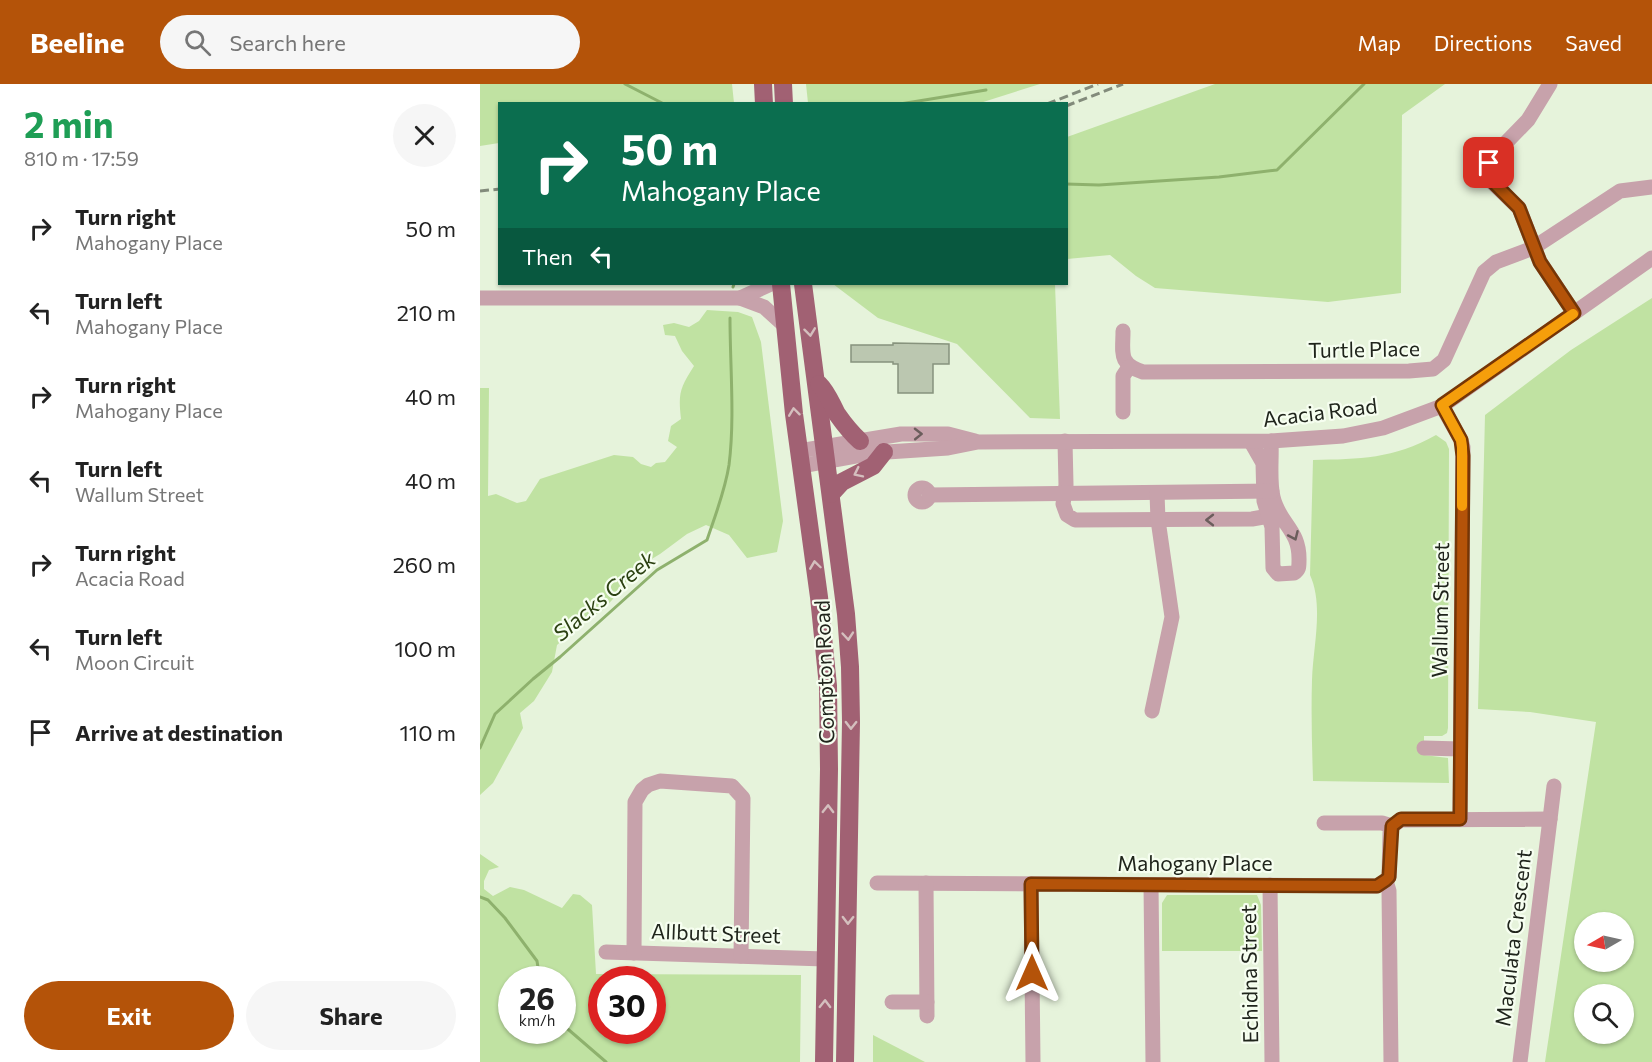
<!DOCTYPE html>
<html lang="en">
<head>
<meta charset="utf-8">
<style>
  :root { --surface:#fff; --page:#f6f6f6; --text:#222; --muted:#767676; --accent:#b45309 }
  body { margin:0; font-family:Commissioner,sans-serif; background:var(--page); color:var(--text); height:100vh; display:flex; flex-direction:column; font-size:22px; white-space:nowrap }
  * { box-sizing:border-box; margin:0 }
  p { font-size:20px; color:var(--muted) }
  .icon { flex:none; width:33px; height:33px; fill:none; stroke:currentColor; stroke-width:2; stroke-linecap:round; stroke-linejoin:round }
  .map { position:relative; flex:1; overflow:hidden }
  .panel { display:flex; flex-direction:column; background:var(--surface); width:480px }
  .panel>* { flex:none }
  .hud { position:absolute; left:18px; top:18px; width:570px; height:183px; border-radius:0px; box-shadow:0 2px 4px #0004; background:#0b6e4f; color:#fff; overflow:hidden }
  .needle { width:39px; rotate:261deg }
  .controls { position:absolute; left:1094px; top:828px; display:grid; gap:12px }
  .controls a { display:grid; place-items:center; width:60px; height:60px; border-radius:50%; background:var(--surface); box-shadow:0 2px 4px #0004; font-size:30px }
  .speed { position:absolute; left:18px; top:882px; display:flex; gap:12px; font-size:30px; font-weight:700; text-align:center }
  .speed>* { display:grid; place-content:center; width:78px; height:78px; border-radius:50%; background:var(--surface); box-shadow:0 2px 4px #0004; line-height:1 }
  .speed small { font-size:15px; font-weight:400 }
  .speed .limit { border:9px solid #d22; background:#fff; color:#111 }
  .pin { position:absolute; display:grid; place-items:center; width:51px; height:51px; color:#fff; margin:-26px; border-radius:12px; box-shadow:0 3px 9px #0006 }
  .me { position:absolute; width:66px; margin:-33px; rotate:0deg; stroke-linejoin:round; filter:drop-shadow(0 0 4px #0008) }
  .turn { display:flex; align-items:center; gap:21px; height:126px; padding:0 24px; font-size:27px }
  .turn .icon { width:78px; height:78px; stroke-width:2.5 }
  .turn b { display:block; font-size:42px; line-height:51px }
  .then { display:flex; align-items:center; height:57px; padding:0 24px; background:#0003; gap:12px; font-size:22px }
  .round { display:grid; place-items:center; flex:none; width:63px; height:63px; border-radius:32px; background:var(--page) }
  .summary { display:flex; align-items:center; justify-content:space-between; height:102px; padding:0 24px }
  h1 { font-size:36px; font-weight:700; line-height:45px; color:#1e9e55 }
  .primary-button { display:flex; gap:12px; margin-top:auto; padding:12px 24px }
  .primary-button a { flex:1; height:69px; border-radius:36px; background:var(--accent); color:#fff; font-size:24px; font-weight:700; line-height:69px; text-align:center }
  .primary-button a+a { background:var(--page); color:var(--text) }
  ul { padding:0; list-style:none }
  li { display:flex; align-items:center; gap:18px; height:84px; padding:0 24px }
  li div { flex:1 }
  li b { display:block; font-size:22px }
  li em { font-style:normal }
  header { display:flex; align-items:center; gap:36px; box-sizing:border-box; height:84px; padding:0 30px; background:var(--accent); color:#fff }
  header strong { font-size:28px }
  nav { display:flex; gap:33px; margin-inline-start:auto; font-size:21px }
  .search { width:420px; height:54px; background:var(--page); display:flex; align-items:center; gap:15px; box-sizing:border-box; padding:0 21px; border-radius:33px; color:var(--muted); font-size:22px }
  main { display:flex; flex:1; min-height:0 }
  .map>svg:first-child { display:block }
</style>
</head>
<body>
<header>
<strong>Beeline</strong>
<div class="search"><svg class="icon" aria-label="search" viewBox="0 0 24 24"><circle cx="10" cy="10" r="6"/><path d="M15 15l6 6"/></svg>Search here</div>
<nav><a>Map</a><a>Directions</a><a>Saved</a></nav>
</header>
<main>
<section class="panel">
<div class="summary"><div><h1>2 min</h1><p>810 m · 17:59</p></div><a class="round"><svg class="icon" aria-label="close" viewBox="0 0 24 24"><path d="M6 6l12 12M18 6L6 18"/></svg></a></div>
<ul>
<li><svg class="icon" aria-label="right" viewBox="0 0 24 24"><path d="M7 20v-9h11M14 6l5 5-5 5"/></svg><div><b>Turn right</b><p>Mahogany Place</p></div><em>50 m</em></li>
<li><svg class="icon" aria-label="left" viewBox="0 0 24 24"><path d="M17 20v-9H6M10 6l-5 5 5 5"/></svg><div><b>Turn left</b><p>Mahogany Place</p></div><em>210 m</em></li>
<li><svg class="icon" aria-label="right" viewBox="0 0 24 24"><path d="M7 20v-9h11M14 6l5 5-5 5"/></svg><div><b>Turn right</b><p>Mahogany Place</p></div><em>40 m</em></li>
<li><svg class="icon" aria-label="left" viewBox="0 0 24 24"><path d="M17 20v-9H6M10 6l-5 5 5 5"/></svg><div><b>Turn left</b><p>Wallum Street</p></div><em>40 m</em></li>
<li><svg class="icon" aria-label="right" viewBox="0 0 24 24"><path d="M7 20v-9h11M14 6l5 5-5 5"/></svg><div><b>Turn right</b><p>Acacia Road</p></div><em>260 m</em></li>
<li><svg class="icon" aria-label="left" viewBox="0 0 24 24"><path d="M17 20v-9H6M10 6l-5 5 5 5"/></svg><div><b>Turn left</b><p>Moon Circuit</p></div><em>100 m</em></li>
<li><svg class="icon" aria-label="arrive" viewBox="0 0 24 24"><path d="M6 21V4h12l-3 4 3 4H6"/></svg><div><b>Arrive at destination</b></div><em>110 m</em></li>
</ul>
<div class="primary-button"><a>Exit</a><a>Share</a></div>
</section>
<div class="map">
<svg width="1172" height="978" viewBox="0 0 1172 978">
  <rect width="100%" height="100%" fill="#e6f3db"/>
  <g fill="#c0e2a2" fill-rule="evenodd">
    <polygon points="0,0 252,0 254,19 20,20 19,59 0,62"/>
    <polygon points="326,0 560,0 500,19 328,19"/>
    <polygon points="735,0 965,0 922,31 921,209 848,218 675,204 656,192 630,171 587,175 587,53"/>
    <polygon points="353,200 575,200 580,335 550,334 477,260 398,234"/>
    <path d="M1172 214V978H1065L1116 638 1050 628 998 625 1005 331 1091 266ZM1104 838H1143V878H1104ZM1104 910H1143V950H1104Z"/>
    <path d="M227 226 258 228 272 233 281 258 303 437 297 468 267 474 249 451 226 441 207 450 180 470 155 485 141 506 123 526 103 538 77 561 72 588 54 617 40 629 43 644 13 699 0 711V304H9L8 412 16 410 37 419 46 417 60 395 134 371 153 373 161 380 171 383 176 379 185 378 197 363 188 357 191 342 201 335C198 309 200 304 214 282L202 267 195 252 185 251 183 241 194 239 209 243 219 237Z"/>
    <path d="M956 351 966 358 969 365 968 644 967 649 962 652H944V671L968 674 969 699 833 697C832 663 831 629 832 596 833 562 844 522 830 491L833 376C880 375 913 375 956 351Z"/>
    <path d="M0 770 19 783 9 786 4 797V805L13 812 30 803 44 806 82 824 93 810 100 811 112 821 116 890 321 891 320 978H0ZM32 896H82V946H32ZM122 896H172V946H122Z"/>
    <polygon points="687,811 777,811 781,821 782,867 682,867 682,819"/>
    <polygon points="393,951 445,978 393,978"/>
  </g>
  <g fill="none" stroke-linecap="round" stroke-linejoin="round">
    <g stroke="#8eb16d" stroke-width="3">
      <polyline points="145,0 184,20"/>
      <polyline points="420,20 506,6"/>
      <polyline points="586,100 619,101 739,93 797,86 884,0"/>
      <polyline points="253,203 254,200"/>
      <path d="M0 664 15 630 53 595 80 573 177 486 227 456C235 432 245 407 249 381 255 333 250 283 250 234"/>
      <polyline points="0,813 8,816 25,834 57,877 60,896"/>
      <polyline points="82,940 126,978"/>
    </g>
  </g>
  <polygon fill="#bbc7b0" stroke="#87937d" stroke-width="1.5" points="413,259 469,260 469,280 453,280 453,309 418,309 418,280 413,280 413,278 371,278 371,261 413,261"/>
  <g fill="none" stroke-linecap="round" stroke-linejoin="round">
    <g stroke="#c7a2ab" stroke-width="15">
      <polyline points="1070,0 1048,36 1014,71 1009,79 1007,89 1013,99 1039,124 1060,178 1094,229"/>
      <polyline points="0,214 260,214 284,223 305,242"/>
      <polyline points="260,214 291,200"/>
      <path d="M643 247C643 269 638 280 663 288L929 287 953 285 964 276 1004 188 1016 178 1053 164 1140 107 1172 103"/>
      <polyline points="962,322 981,356 983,363 980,735"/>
      <polyline points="643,328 643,292 649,283"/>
      <polyline points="585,357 586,401 583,420 587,431 595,436 772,435 789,432"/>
      <path d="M771 358 783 379 784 417 792 443 793 484 798 490 814 489C819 486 819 483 819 477 820 445 799 440 793 413 789 396 792 375 791 357"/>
      <polyline points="319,367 421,350 468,350 495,357"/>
      <polyline points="321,382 392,369 468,364 498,358 791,357 863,352 903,344 962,322 1172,174"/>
      <circle cx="442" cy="411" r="7"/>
      <polyline points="449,411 792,407"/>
      <polyline points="672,627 692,533 678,436 677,409"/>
      <polyline points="944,664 980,665"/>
      <polyline points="1070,735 1074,702"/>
      <polyline points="844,739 902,739 912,742"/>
      <polyline points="906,797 909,807 911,978"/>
      <polyline points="397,799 897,802 906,797 909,793 910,749 912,742 921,736 1070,735 1040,978"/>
      <polyline points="446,799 447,932"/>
      <polyline points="551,800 553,978"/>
      <polyline points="671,801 673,978"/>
      <polyline points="790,801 792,978"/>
      <polyline points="126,868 345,875"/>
      <polyline points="154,869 155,718 162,706 168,701 180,697 252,702 263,714 261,872"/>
      <polyline points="412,918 447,918"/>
    </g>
    <g stroke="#a16173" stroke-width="18">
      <polyline points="283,0 284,20"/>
      <polyline points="303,0 304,20"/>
      <polyline points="301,200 314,330 339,513 348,602 349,685 344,978"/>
      <polyline points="323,200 366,530 370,583 371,638 365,978"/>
      <path d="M339 300C348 309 351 319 357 330 364 340 371 349 380 357"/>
      <polyline points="351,410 362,398 393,382 404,368"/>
    </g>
    <g stroke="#828b7b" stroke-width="3" stroke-dasharray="9 4.5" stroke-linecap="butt">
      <polyline points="567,20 618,0"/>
      <polyline points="586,22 643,0"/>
      <polyline points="0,107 20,105"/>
    </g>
  </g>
  <defs><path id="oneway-chevron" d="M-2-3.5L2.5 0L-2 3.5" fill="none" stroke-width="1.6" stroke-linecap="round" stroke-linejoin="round" transform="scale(1.5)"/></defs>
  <g stroke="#d4bfbe">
    <use href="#oneway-chevron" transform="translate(330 248) rotate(83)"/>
    <use href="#oneway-chevron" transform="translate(314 328) rotate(-97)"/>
    <use href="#oneway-chevron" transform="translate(378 389) rotate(154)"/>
    <use href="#oneway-chevron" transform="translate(335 481) rotate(-98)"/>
    <use href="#oneway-chevron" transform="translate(368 552) rotate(85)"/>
    <use href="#oneway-chevron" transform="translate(371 641) rotate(91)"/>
    <use href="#oneway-chevron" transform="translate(348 725) rotate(-89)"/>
    <use href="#oneway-chevron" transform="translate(368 836) rotate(91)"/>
    <use href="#oneway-chevron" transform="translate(345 920) rotate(-89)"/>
  </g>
  <g stroke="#6b5d5c">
    <use href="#oneway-chevron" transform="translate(438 350) rotate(-1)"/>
    <use href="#oneway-chevron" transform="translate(730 436) rotate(180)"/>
    <use href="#oneway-chevron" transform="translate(814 452) rotate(66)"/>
  </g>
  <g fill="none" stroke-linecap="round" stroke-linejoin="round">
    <g stroke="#753606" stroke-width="15">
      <polyline id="route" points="552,889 551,800 897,802 906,796 909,793 912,742 921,735 980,735 983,372 981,356 962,321 1094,229 1060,178 1039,124 1009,94 1007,89 1009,79"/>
    </g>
    <use href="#route" stroke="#b45309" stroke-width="10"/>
    <polyline stroke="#f59e0b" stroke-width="10" points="982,422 982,363 981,356 962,321 1093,230"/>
  </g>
  <g text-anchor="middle" stroke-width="4.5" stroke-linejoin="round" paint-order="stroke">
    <g font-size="21" fill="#20251c" stroke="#f6fef0">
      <text transform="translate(884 266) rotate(-1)" y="7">Turtle Place</text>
      <text transform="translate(840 329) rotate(-7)" y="7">Acacia Road</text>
      <text transform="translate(961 526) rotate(-89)" y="7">Wallum Street</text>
      <text transform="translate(345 588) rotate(-92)" y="7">Compton Road</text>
      <text x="715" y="787">Mahogany Place</text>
      <text transform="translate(236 850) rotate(2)" y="7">Allbutt Street</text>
      <text transform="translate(1034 854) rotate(-83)" y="7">Maculata Crescent</text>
      <text transform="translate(770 890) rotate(-91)" y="7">Echidna Street</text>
    </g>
    <g font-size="22" font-style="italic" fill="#2b4111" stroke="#f6fef0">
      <text transform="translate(124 512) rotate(-40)" y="8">Slacks Creek</text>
    </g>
  </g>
</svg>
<div class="controls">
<a><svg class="needle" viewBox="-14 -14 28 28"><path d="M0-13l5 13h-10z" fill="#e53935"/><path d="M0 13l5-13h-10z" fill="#767676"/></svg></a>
<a><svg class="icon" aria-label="search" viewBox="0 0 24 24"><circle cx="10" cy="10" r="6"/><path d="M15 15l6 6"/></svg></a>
</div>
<div class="speed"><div>26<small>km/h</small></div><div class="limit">30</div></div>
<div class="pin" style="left:1009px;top:79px;background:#d93025"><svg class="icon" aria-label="arrive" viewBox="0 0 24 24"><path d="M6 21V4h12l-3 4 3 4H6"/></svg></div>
<svg class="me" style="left:552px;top:889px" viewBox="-20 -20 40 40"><path d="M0-17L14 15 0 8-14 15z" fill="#b45309" stroke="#fff" stroke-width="4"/></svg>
<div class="hud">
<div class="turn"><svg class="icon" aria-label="right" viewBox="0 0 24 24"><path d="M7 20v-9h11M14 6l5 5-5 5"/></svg><div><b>50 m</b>Mahogany Place</div></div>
<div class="then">Then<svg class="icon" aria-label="left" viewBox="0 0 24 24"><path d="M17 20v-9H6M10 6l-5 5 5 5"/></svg></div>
</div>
</div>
</main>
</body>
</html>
